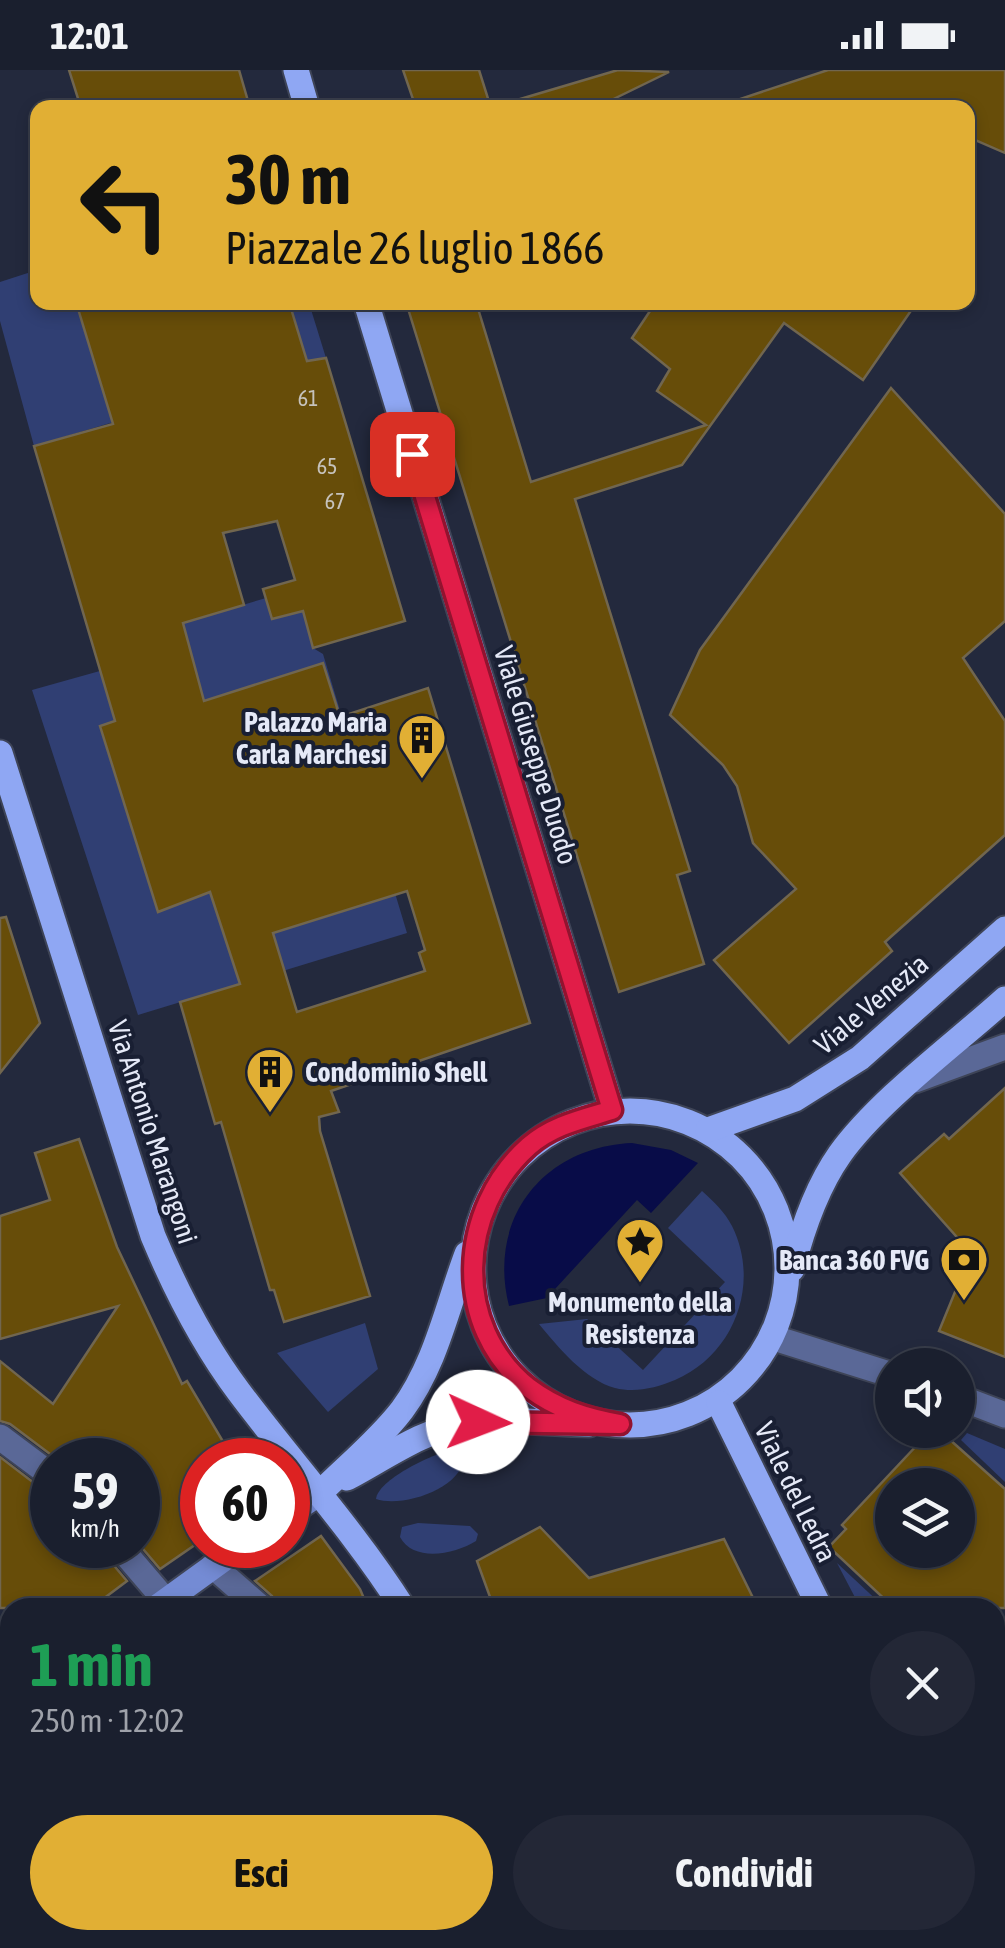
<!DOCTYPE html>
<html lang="it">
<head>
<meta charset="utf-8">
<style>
  :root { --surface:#1a1f2e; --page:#232736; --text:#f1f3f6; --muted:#9fa2aa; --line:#383d4a; --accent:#e1af34 }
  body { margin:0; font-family:"Asap Condensed",sans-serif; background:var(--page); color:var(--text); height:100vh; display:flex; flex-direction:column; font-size:38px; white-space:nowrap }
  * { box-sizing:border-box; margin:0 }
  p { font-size:32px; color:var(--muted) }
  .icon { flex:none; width:55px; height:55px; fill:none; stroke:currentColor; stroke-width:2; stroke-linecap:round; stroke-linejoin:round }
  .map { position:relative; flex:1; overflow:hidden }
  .sheet { position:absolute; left:0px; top:1528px; width:1005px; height:352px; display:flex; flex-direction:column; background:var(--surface); border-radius:30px 30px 0 0; box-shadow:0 5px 15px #0003,0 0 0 2px var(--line) }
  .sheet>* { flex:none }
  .banner { position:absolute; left:30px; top:30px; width:945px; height:210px; border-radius:20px; box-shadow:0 5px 15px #0003,0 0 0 2px var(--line); background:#e1af34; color:#111; overflow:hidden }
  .tools { position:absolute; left:875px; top:1278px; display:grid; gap:20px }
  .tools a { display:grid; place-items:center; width:100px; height:100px; border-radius:50%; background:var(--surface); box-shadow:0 5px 15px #0003,0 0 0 2px var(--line); font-size:50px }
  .speed { position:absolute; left:30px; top:1368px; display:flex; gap:20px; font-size:50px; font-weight:700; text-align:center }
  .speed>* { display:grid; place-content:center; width:130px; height:130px; border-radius:50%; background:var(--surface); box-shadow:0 5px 15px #0003,0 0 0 2px var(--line); line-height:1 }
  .speed small { font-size:25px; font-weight:400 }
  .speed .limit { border:15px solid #d22; background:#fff; color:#111 }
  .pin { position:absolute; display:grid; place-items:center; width:85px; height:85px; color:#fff; margin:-42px; border-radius:20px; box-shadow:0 5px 15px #0006 }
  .me { position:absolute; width:110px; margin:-55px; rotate:92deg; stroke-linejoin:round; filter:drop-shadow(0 0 8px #0008) }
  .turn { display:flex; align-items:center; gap:35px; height:210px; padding:0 30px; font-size:45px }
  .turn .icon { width:130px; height:130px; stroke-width:2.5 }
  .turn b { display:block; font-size:70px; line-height:85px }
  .round { display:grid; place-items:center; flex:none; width:105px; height:105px; border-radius:52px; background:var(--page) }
  .overview { display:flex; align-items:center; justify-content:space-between; height:170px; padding:0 30px }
  h1 { font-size:60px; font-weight:700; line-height:75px; color:#1e9e55 }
  .action { display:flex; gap:20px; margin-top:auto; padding:20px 30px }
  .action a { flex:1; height:115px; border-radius:60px; background:var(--accent); color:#111; font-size:40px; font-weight:700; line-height:115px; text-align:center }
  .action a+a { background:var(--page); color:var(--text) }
  .status { display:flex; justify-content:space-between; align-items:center; height:70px; padding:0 50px; background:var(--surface); direction:ltr }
  .status svg { height:28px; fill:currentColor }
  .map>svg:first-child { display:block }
</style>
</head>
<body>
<div class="status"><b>12:01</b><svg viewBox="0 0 49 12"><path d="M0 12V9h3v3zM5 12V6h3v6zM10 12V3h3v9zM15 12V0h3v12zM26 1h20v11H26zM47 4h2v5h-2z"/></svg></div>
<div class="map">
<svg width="1005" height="1878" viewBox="0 0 1005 1878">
  <rect width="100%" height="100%" fill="#23293d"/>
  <g fill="#303f73">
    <polygon points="37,200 38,232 309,233 326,288 34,376 0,251 0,212"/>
    <polygon points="266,528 272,549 303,541 313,578 323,584 407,863 138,945 32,620 189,576 183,553"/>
    <path d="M702 1121C713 1131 725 1142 732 1156 761 1214 734 1285 675 1310 656 1318 635 1323 615 1318 585 1310 558 1277 539 1254L587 1249 643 1300 725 1212 668 1158Z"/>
    <polygon points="365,1253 378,1299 328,1342 277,1283"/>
    <polygon points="967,1363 1005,1379 1005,1412 961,1370"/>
    <path d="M449 1381 460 1383 464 1388C461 1419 402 1438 376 1429 378 1410 430 1385 449 1381Z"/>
    <path d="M418 1453 470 1456 478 1464 476 1471C455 1484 414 1493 400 1467L402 1457Z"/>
    <polygon points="837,1493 884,1537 860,1537"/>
    <polygon points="1005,1728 1005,1819 995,1799 995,1729"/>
  </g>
  <path fill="#080c48" d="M632 1073 671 1080 698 1093 651 1143 637 1130 555 1219 561 1225 509 1236C487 1149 543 1077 632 1073Z"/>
  <g fill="#674d09" stroke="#71664f" stroke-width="2.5" fill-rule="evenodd">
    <polygon points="69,0 239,0 250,38 81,38"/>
    <polygon points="403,0 479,0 491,38 416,38"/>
    <polygon points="618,0 669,2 595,38 518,38 517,30"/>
    <polygon points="828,0 1005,0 1005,83 968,67 968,38 732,38 731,32"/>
    <path d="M76 232H289L307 291 326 288 405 551 313 578 303 541 272 549 263 519 295 510 277 451 223 463 244 535 183 553 204 631 323 593 340 647 428 618 530 953 331 1021 339 1042 319 1047 320 1061 370 1226 284 1252 274 1220H270L221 1052 215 1054 180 932 240 914 210 822 158 842 100 656 115 651 34 376 113 354ZM407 821 425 880 419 883 425 901 297 942 273 863Z"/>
    <polygon points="406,232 476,232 531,412 706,355 657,321 670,299 632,268 656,232 917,232 863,310 784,253 682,395 575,429 690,801 677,805 704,894 619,922"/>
    <polygon points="891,318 1005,444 1005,551 963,588 1005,651 1005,765 885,872 892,881 789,973 714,890 796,819 753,773 737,716 723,695 670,645 700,580"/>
    <polygon points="6,847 40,953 0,1003 0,848"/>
    <polygon points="1005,1018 1005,1287 939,1261 971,1183 900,1103 944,1064 949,1069"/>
    <polygon points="79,1069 117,1177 182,1314 187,1311 234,1390 202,1390 202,1470 160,1499 138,1473 138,1390 58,1390 10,1354 0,1351 0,1291 53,1334 118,1236 0,1269 0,1146 50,1130 35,1083"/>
    <path d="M939 1360 1005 1419V1538H894L829 1477 846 1459 842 1455 920 1372 924 1376ZM892 1415H958V1480H892Z"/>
    <polygon points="0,1387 42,1419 52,1422 52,1475 102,1475 106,1486 127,1511 91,1538 0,1538"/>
    <polygon points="540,1457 589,1508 724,1469 758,1538 494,1538 477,1491"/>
    <polygon points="321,1466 360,1519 368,1538 277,1538 272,1526 255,1511"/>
  </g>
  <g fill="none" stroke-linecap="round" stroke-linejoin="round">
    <g stroke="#3e4457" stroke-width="29">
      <g id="street">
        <polyline points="915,1010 1005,977"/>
        <polyline points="771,1267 892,1305"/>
        <polyline points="958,1327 1005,1345"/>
        <polyline points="0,1367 52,1406"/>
        <polyline points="118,1475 165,1530"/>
        <polyline points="213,1496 261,1538"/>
        <polyline points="321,1870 330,1878"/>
        <polyline points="412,1878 423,1870"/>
      </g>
    </g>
    <g stroke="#3e4457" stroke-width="29">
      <g id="secondary">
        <polyline points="288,1444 321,1422"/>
        <polyline points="156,1538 243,1475"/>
        <polyline points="0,1660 10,1652"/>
      </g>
    </g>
    <g stroke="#3e4457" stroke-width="29">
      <g id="primary">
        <polyline points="296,0 307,38"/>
        <polyline points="366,232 612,1040"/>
        <path d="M0 683 153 1166C176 1221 203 1274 239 1322 293 1394 354 1461 403 1538"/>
        <circle cx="630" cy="1198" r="157"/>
        <polyline points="708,1060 795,1029 860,988 1005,859"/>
        <path d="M792 1199C802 1160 816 1118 840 1084 879 1030 954 975 1005 929"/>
        <polyline points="719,1333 820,1538"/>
        <path d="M347 1408C385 1388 423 1360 466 1353 506 1346 549 1354 589 1354"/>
        <path d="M321 1422C347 1396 379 1370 402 1340 436 1294 447 1237 467 1184"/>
        <polyline points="476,1870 476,1878"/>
        <polyline points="985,1870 988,1878"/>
      </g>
    </g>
    <use href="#street" stroke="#5a6897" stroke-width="25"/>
    <use href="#secondary" stroke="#748bd4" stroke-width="25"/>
    <use href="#primary" stroke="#8fa7f3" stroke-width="25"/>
  </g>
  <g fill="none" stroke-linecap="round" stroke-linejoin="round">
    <g stroke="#92132f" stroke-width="25">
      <path id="route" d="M412 384 612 1040C583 1049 553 1055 529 1076 458 1139 451 1256 529 1318 557 1339 586 1348 620 1354L478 1352"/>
    </g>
    <use href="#route" stroke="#e11d48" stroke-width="18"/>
  </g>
  <defs>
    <g id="building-pin" transform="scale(2.5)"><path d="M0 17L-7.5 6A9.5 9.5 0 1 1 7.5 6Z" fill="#e1af34" stroke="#191f33"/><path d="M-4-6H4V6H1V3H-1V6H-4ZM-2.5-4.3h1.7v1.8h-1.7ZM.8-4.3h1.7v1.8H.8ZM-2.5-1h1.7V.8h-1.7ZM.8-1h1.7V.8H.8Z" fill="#111"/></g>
    <g id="sight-pin" transform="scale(2.5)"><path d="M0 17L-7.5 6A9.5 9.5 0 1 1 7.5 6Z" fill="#e1af34" stroke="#191f33"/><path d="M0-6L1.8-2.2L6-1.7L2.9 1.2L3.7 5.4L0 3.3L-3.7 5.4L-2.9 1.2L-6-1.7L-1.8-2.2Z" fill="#111"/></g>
    <g id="bank-pin" transform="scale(2.5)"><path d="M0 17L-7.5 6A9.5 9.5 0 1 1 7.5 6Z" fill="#e1af34" stroke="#191f33"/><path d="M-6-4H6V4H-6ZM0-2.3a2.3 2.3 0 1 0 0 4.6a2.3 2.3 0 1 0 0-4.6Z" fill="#111"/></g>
  </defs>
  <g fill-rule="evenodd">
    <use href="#building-pin" x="422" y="668"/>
    <use href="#building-pin" x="270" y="1002"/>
    <use href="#sight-pin" x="640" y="1172"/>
    <use href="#bank-pin" x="964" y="1190"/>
  </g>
  <g text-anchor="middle" stroke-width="8" stroke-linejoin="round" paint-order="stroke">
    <g font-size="22" fill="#c6c2bc">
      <text x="308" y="336">61</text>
      <text x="327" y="404">65</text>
      <text x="335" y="439">67</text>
    </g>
    <g font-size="28" font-weight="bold" fill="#e5e9f7" stroke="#191f33" text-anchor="end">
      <text x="387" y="662">Palazzo Maria<tspan x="387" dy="32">Carla Marchesi</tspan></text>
      <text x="305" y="1012" text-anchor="start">Condominio Shell</text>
      <text x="929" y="1200">Banca 360 FVG</text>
      <text x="640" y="1242" text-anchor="middle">Monumento della<tspan x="640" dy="32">Resistenza</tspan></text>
    </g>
    <g font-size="28" fill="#e5e9f7" stroke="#191f33">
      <text transform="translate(536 685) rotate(73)" y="10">Viale Giuseppe Duodo</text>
      <text transform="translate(871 934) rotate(-40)" y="10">Viale Venezia</text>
      <text transform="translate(153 1062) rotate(72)" y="10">Via Antonio Marangoni</text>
      <text transform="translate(796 1422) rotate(64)" y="10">Viale del Ledra</text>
    </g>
  </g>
</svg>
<div class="tools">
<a><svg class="icon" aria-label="sound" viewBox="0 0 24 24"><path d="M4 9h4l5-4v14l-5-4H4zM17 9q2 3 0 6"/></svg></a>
<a><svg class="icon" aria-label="layers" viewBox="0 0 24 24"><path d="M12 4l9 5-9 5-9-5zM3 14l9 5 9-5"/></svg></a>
</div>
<div class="speed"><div>59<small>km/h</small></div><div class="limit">60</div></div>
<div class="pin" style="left:412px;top:384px;background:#d93025"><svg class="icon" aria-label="arrive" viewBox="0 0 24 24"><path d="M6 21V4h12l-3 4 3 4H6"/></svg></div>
<svg class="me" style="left:478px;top:1352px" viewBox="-20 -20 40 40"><circle r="19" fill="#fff"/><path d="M0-13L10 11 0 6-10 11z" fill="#e11d48"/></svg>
<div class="banner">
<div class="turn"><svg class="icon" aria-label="left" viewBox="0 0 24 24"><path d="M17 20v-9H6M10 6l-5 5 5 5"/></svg><div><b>30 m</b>Piazzale 26 luglio 1866</div></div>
</div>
<section class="sheet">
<div class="overview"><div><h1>1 min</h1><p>250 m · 12:02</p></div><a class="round"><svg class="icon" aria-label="close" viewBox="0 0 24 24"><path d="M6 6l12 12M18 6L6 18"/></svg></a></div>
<div class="action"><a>Esci</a><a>Condividi</a></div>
</section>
</div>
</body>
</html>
